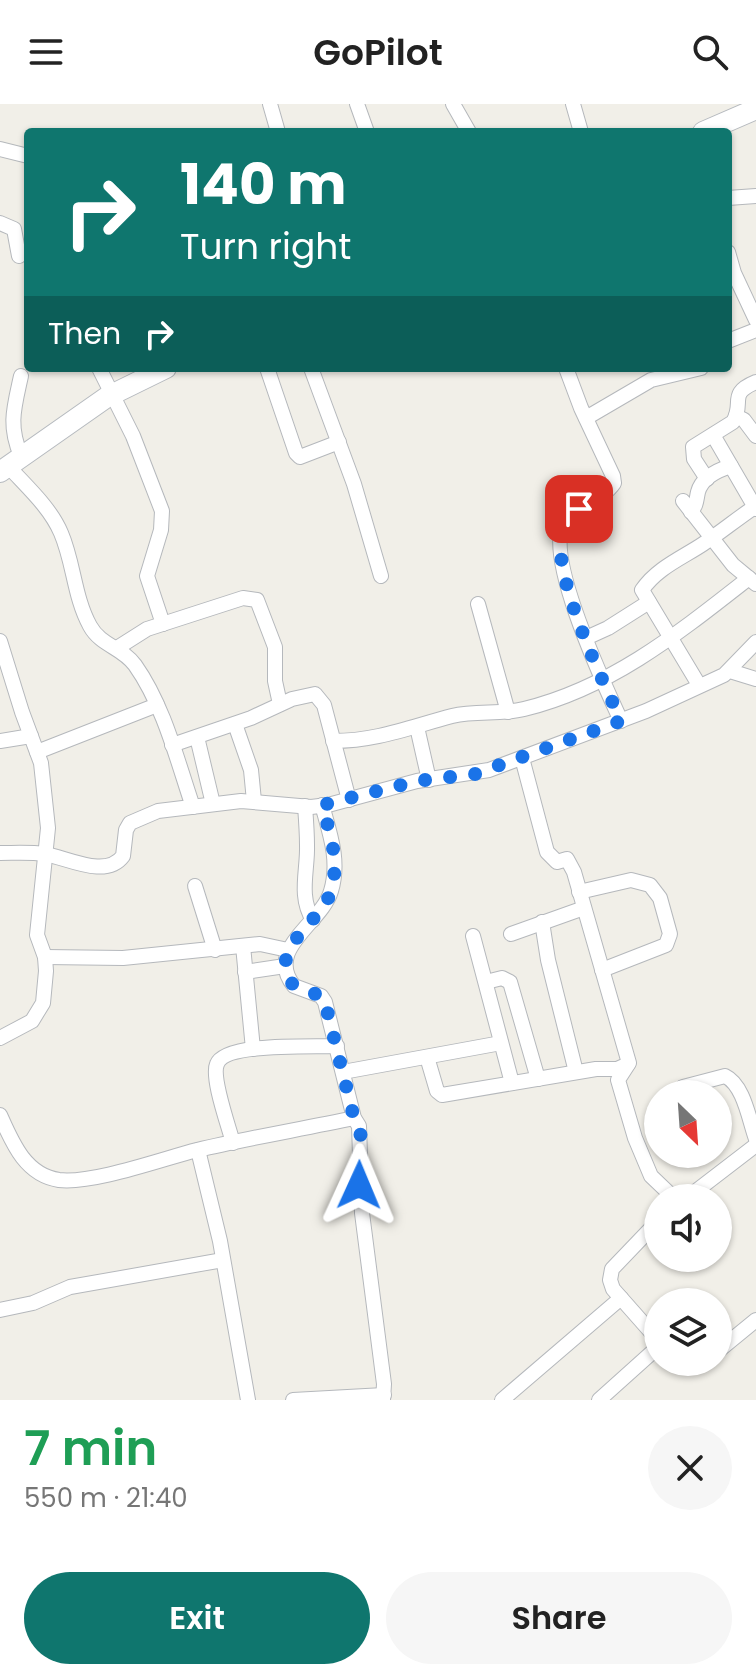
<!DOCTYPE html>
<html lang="en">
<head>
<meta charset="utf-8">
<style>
  :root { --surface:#fff; --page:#f6f6f6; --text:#222; --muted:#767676; --accent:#0f766e }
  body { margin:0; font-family:Poppins,sans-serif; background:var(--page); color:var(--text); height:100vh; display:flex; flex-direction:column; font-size:30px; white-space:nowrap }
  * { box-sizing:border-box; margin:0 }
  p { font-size:26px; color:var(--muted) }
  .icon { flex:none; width:44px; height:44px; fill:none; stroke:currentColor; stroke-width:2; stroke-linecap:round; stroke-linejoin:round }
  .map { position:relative; height:1296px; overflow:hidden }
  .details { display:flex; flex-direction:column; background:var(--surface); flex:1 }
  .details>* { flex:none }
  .guide { position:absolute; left:24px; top:24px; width:708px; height:244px; border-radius:8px; box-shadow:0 2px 6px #0004; background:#0f766e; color:#fff; overflow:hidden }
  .needle { width:52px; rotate:155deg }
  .buttons { position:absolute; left:644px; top:976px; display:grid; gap:16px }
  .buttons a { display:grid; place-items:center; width:88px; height:88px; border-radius:50%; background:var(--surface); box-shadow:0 2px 6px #0004; font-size:40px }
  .pin { position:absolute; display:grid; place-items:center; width:68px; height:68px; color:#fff; margin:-34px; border-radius:16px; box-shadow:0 4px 12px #0006 }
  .me { position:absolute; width:88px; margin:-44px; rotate:1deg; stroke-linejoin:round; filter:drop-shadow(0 0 6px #0008) }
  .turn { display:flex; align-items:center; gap:28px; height:168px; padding:0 24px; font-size:36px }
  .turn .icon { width:104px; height:104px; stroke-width:2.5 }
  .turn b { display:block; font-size:56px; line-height:68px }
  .then { display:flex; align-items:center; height:76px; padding:0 24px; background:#0003; gap:16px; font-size:30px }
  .round { display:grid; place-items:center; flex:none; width:84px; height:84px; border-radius:42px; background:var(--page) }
  .overview { display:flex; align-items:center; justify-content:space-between; height:136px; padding:0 24px }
  h1 { font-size:48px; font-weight:600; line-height:60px; color:#1e9e55 }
  .action { display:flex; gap:16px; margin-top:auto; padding:16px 24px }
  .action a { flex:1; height:92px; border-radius:48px; background:var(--accent); color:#fff; font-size:32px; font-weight:600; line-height:92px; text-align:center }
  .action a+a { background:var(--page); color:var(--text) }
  header { display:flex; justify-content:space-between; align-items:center; height:104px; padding:0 24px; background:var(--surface); font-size:36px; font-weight:600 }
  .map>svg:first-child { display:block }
</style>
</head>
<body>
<header><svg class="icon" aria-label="menu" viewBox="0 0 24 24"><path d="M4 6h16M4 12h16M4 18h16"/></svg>GoPilot<svg class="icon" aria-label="search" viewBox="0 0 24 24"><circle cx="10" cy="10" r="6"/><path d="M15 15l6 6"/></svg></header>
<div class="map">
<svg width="756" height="1296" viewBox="0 0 756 1296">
  <rect width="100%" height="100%" fill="#f1efe8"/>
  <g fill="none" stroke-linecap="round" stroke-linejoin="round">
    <g stroke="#b5b8bc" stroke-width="16">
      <g id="street">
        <polyline points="270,0 278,28"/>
        <polyline points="357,0 367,28"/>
        <polyline points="453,0 469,28"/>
        <polyline points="573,0 581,28"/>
        <polyline points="0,45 28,52"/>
        <polyline points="728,94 756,92"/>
        <polyline points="0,119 14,125 19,152"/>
        <polyline points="728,148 734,169 756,216"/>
        <polyline points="728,237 756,226"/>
        <polyline points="99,264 133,332 162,407 161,426 147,472 163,520"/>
        <polyline points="267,264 296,349 300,353 339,338"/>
        <polyline points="311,264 354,380 381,472"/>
        <path d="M566 264 581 304 613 372 614 379C602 397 577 399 565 417 542 449 605 582 621 617"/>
        <path d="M21 272C14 304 8 321 21 352"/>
        <polyline points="736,312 744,316 756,332"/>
        <polyline points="586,314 651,276 701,264"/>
        <polyline points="713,331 756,405"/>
        <path d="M8 362C26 382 50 403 61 429 74 459 74 493 90 522 101 542 122 543 135 561 164 602 177 656 193 703"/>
        <path d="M707 375 694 355 693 343 733 318C745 298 727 290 756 278"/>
        <polyline points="683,397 733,461 756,480"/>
        <path d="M691 408C697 400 696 397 698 388 702 373 718 366 731 362"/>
        <polyline points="478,500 508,608"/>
        <polyline points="586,534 608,524 649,498"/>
        <polyline points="0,537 22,608 41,659 48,724 37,831 45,853 46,867 43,899 32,917 0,934"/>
        <polyline points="117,544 147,525 243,494 257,496 275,543 275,577 280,600"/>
        <polyline points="730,567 756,575"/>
        <path d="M699 581 642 486C657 464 682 454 703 440 721 428 738 414 756 402"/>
        <polyline points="235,620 251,666 254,697"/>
        <polyline points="417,623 429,676"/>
        <polyline points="197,633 213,700"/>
        <polyline points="0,637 31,632"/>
        <path d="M333 637C377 637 410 623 452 612 476 606 501 611 524 605 611 584 680 528 749 474"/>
        <polyline points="172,641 251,614 292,595 315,590 324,601 349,696"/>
        <polyline points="37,648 157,601"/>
        <polyline points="522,654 547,748 557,758 567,755 574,768 629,959 618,976 635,1034 651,1072 674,1094"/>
        <path d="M322 701C330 730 340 757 331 787 322 819 264 845 294 882L321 892 325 898 354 1014 359 1022 362 1109 384 1280 383 1296"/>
        <path d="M305 702C306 715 307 728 307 741 308 766 298 792 313 816"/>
        <path d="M0 749C15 749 30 748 45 750 68 754 106 775 123 752L126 726 130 719 158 707 241 697 311 703 328 701 417 677 489 666 646 607 724 571 756 538"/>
        <polyline points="195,782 215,846"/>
        <polyline points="579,788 631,776 650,781 660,794 670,830 666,841 602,866"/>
        <polyline points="542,818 548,856 576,968"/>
        <polyline points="511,830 584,804"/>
        <polyline points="473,832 512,979"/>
        <polyline points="243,842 253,945"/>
        <polyline points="45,853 123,854 260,840 288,846"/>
        <polyline points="245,868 285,862"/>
        <polyline points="486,878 502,874 510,878 538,975"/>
        <polyline points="427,953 437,987 442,991 596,965 617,965 628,960"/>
        <polyline points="343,968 501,939"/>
        <path d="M683 983 725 972C744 981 749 1016 756 1035"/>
        <path d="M0 1011C12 1038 25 1071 59 1076 93 1080 162 1055 197 1046 249 1034 302 1025 354 1014"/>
        <path d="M233 1039C229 1023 211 974 217 960 225 938 315 943 337 942"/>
        <polyline points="198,1046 220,1137 248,1296"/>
        <polyline points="687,1094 756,1041"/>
        <polyline points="658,1117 612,1165 610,1176 613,1185 658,1236"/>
        <polyline points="0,1206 33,1199 70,1183 223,1156"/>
        <polyline points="718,1247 756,1216"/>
        <polyline points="293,1296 384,1291"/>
        <polyline points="502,1296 621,1194"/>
        <polyline points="599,1296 658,1243"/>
      </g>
    </g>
    <g stroke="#b6babf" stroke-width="22">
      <g id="secondary">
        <polyline points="703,28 756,5"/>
        <polyline points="0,368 107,293 166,264"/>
      </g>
    </g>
    <use href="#street" stroke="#fff" stroke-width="14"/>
    <use href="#secondary" stroke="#fff" stroke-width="20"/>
  </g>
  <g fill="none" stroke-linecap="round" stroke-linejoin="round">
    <path stroke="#1a73e8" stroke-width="14" stroke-dasharray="0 25.2" d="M359 1081 361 1032 354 1014 325 898 321 892 294 882C264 845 322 819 331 787 340 757 330 730 322 701L417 677 475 670 621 617C601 572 554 477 561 429 563 417 570 412 579 405"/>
  </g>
</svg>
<div class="buttons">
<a><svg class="needle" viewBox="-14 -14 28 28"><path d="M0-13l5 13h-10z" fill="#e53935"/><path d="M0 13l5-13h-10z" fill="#767676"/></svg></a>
<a><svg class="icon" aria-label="sound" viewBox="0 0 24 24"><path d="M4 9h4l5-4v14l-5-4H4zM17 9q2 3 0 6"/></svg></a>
<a><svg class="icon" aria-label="layers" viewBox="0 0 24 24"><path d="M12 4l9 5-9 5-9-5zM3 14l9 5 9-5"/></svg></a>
</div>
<div class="pin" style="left:579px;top:405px;background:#d93025"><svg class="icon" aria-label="arrive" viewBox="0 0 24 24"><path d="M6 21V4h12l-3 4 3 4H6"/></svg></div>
<svg class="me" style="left:359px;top:1081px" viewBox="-20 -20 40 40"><path d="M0-17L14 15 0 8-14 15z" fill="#1a73e8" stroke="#fff" stroke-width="4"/></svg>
<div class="guide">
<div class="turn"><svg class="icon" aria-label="right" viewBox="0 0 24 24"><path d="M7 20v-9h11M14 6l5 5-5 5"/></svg><div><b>140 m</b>Turn right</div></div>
<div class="then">Then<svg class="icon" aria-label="right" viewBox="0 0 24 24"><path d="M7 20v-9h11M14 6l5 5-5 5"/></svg></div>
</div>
</div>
<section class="details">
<div class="overview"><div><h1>7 min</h1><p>550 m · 21:40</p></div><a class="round"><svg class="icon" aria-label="close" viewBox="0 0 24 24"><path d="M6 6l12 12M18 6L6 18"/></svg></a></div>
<div class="action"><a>Exit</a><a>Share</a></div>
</section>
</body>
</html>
